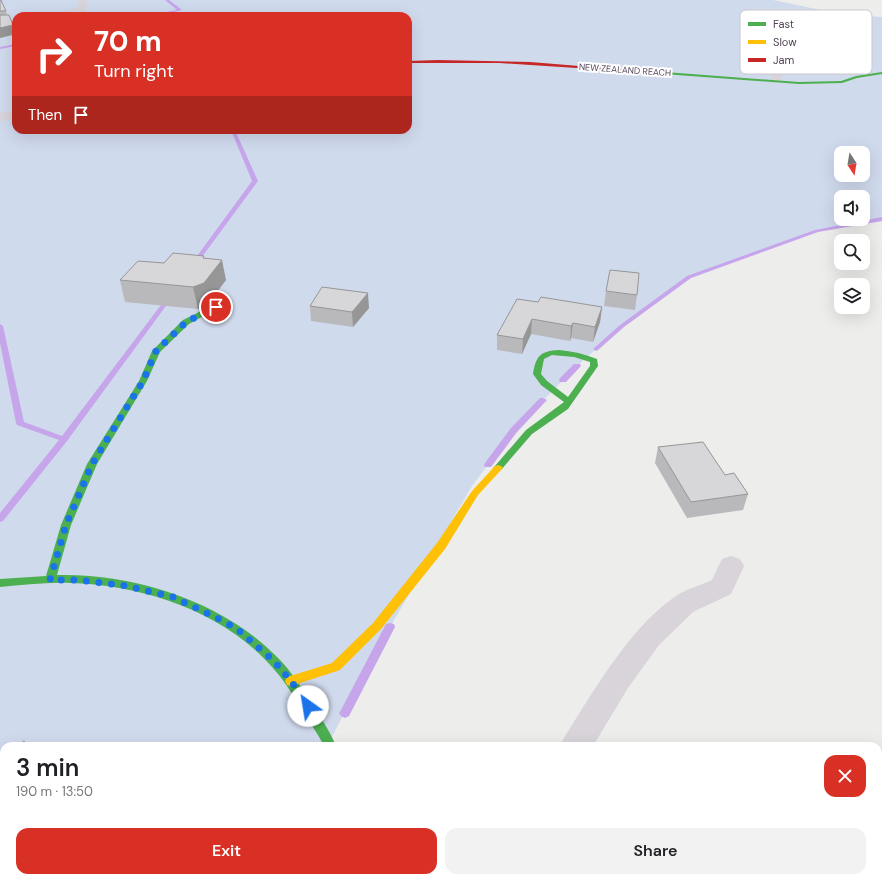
<!DOCTYPE html>
<html lang="en">
<head>
<meta charset="utf-8">
<style>
  :root { --surface:#fff; --page:#f2f2f2; --text:#202124; --muted:#757577; --accent:#d93025 }
  body { margin:0; font-family:"DM Sans",sans-serif; background:var(--page); color:var(--text); height:100vh; display:flex; flex-direction:column; font-size:15px; white-space:nowrap }
  * { box-sizing:border-box; margin:0 }
  p { font-size:13px; color:var(--muted) }
  .icon { flex:none; width:22px; height:22px; fill:none; stroke:currentColor; stroke-width:2; stroke-linecap:round; stroke-linejoin:round }
  .map { position:relative; flex:1; overflow:hidden }
  .panel { position:absolute; left:0px; top:742px; width:882px; height:140px; display:flex; flex-direction:column; background:var(--surface); border-radius:12px 12px 0 0; box-shadow:0 4px 16px #0002 }
  .panel>* { flex:none }
  .guide { position:absolute; left:12px; top:12px; width:400px; height:122px; border-radius:12px; box-shadow:0 4px 16px #0002; background:#d93025; color:#fff; overflow:hidden }
  .needle { width:26px; rotate:168deg }
  .buttons { position:absolute; left:834px; top:146px; display:grid; gap:8px }
  .buttons a { display:grid; place-items:center; width:36px; height:36px; border-radius:8px; background:var(--surface); box-shadow:0 4px 16px #0002; font-size:20px }
  .pin { position:absolute; display:grid; place-items:center; width:34px; height:34px; color:#fff; margin:-17px; border:2px solid #fff; border-radius:50%; box-shadow:0 1px 4px #0007 }
  .me { position:absolute; width:44px; margin:-22px; rotate:328deg; stroke-linejoin:round; filter:drop-shadow(0 0 3px #0008) }
  .turn { display:flex; align-items:center; gap:14px; height:84px; padding:0 16px; font-size:18px }
  .turn .icon { width:52px; height:52px; stroke-width:2.5 }
  .turn b { display:block; font-size:28px; line-height:34px }
  .then { display:flex; align-items:center; height:38px; padding:0 16px; background:#0003; gap:8px; font-size:15px }
  .round { display:grid; place-items:center; flex:none; width:42px; height:42px; border-radius:12px; background:var(--page) }
  .headline { display:flex; align-items:center; justify-content:space-between; height:68px; padding:0 16px }
  h1 { font-size:24px; font-weight:600; line-height:30px }
  .action { display:flex; gap:8px; margin-top:auto; padding:8px 16px }
  .action a { flex:1; height:46px; border-radius:12px; background:var(--accent); color:#fff; font-size:16px; font-weight:600; line-height:46px; text-align:center }
  .action a+a { background:var(--page); color:var(--text) }
  .map>svg:first-child { display:block }
</style>
</head>
<body>
<div class="map">
<svg width="882" height="882" viewBox="0 0 882 882">
  <rect width="100%" height="100%" fill="#ededec"/>
  <path fill="#d0daed" fill-rule="evenodd" d="M0 0H773L840 14 882 17V219L817 231 689 277 622 326 575 368 514 430 472 486 390 627 327 746H4V878H258L256 882H0ZM16 16H408V130H16ZM841 153H863V175H841ZM841 197H863V219H841Z"/>
  <g fill="none" stroke-linecap="round" stroke-linejoin="round">
    <g fill="#c6a5eb" fill-rule="evenodd">
      <polygon points="165,0 169,0 182,10 155,16 148,16 177,10"/>
      <polygon points="16,44 16,46 0,49 0,47"/>
      <polygon points="231,130 235,130 258,181 196,265 192,265 192,263 252,181"/>
      <polygon points="882,217 882,221 818,232 691,278 624,327 598,350 596,351 593,349 620,325 687,276 815,230"/>
      <polygon points="169,296 172,298 171,299 67,441 3,521 0,522 0,513 59,440 17,425 16,423 0,343 0,324 3,326 24,422 62,436 167,297"/>
      <polygon points="574,364 580,364 581,366 566,382 560,382 559,380 560,378"/>
      <polygon points="540,398 543,398 547,400 517,432 491,467 485,467 484,465 485,463 511,428"/>
      <polygon points="390,623 394,624 395,627 349,716 345,718 341,716 339,713 341,710 386,624"/>
      <polygon points="251,878 264,878 263,882 250,882"/>
    </g>
    <g fill="#d8d4d9" fill-rule="evenodd">
      <polygon points="82,6 84,8 57,16 50,16"/>
      <rect x="0" y="21" width="16" height="2"/>
    </g>
    <g fill="#d8d4d9" fill-rule="evenodd">
      <polygon points="77,0 85,0 87,3 85,16 77,16 79,3"/>
      <polygon points="806,45 811,48 809,50 783,64 781,81 780,83 772,83 771,81 774,61"/>
      <polygon points="16,111 16,119 0,121 0,113"/>
      <path d="M731 556 740 559 744 566 731 594 693 612 659 645 628 688 593 746H560L565 736C596 688 626 633 673 598 683 590 699 586 712 580L722 559Z"/>
      <rect x="336" y="878" width="36" height="4"/>
      <polygon points="431,878 480,878 478,882 429,882"/>
    </g>
    <g fill="#4caf50" fill-rule="evenodd">
      <polygon points="652,71 799,82 841,81 856,76 882,72 882,74 857,78 842,83 799,84 650,73"/>
      <path d="M213 305H219L220 307 189 324 160 352 147 381 97 464 71 525 57 575C133 573 222 601 276 656 289 668 299 684 309 699 319 715 329 729 336 746H324C317 732 308 720 300 707 292 693 283 679 272 667 223 611 142 585 70 583 47 582 23 585 0 587V579L46 576 61 525 87 464 139 381 152 351 183 320Z"/>
      <path d="M559 350C572 351 585 354 597 359L598 366 568 409 532 434 501 470H495L493 468 495 466 526 430 564 402 541 385 533 374C536 356 540 351 559 350ZM552 355 574 357 590 362V366L568 397 547 381 541 374 544 359Z"/>
    </g>
    <polygon fill="#ffc107" fill-rule="evenodd" points="498,465 501,466 503,468 501,470 478,495 445,549 381,629 340,670 291,686 287,685 285,681 287,677 332,663 373,623 437,543 472,491 495,466"/>
    <polygon fill="#c62828" fill-rule="evenodd" points="438,60 530,62 654,72 652,73 499,63 408,63 408,61"/>
  </g>
  <g fill="#b9b8ba">
    <polygon points="0,0 6,11 7,15 13,25 16,34 0,38"/>
    <polygon points="205,258 226,280 208,304 198,309 125,302 120,280"/>
    <polygon points="606,291 637,295 635,310 604,306"/>
    <polygon points="538,302 602,307 600,322 593,342 571,338 570,341 531,334 522,354 497,350 497,335"/>
    <polygon points="310,306 369,308 353,327 311,321"/>
    <polygon points="658,447 725,475 748,494 743,510 687,518 655,463"/>
    <polygon points="4,755 4,865 0,864 0,757"/>
  </g>
  <g fill="#969697">
    <polygon points="13,25 16,34 0,38 0,28"/>
    <polygon points="222,260 226,280 208,304 198,309 193,287"/>
    <polygon points="368,293 369,308 353,327 352,312"/>
    <polygon points="602,307 600,322 593,342 595,327"/>
    <polygon points="532,319 531,334 522,354 523,339"/>
    <polygon points="573,323 571,338 570,341 571,326"/>
  </g>
  <g fill="#d7d6d8" stroke="#969697">
    <polygon points="0,0 1,0 6,11 0,11"/>
    <polygon points="0,15 9,15 13,25 0,28"/>
    <polygon points="173,253 204,256 203,258 222,260 204,283 193,287 120,280 138,261 164,263"/>
    <polygon points="610,270 639,273 637,295 606,291"/>
    <polygon points="322,287 368,293 352,312 310,306"/>
    <polygon points="541,297 602,307 595,327 573,323 571,326 532,319 523,339 497,335 517,299 538,302"/>
    <polygon points="703,442 725,475 734,473 748,494 691,502 658,447"/>
    <polygon points="24,741 27,746 17,746"/>
    <polygon points="4,755 4,851 0,851 0,757"/>
  </g>
  <g fill="none" stroke-linecap="round" stroke-linejoin="round">
    <polyline stroke="#1a73e8" stroke-width="7" stroke-dasharray="0 12.6" points="216,307 186,322 156,351 143,381 92,464 66,525 50,580 78,580 127,586 173,597 213,616 236,628 274,661 291,681 308,706"/>
  </g>
  <g text-anchor="middle" stroke-width="4" stroke-linejoin="round" paint-order="stroke">
    <g font-size="9" fill="#534459" stroke="#fff">
      <text transform="translate(625 70) rotate(4)" y="3">NEW ZEALAND REACH</text>
    </g>
  </g>
  <rect x="740" y="10" width="132" height="64" rx="6" fill="#fff" stroke="#cbc7cd" stroke-width="1"/>
  <rect x="748" y="22" width="18" height="4" fill="#4caf50"/>
  <rect x="748" y="40" width="18" height="4" fill="#ffc107"/>
  <rect x="748" y="58" width="18" height="4" fill="#c62828"/>
  <g font-size="11" fill="#534459">
    <text x="773" y="28">Fast</text>
    <text x="773" y="46">Slow</text>
    <text x="773" y="64">Jam</text>
  </g>
</svg>
<div class="buttons">
<a><svg class="needle" viewBox="-14 -14 28 28"><path d="M0-13l5 13h-10z" fill="#e53935"/><path d="M0 13l5-13h-10z" fill="#757577"/></svg></a>
<a><svg class="icon" aria-label="sound" viewBox="0 0 24 24"><path d="M4 9h4l5-4v14l-5-4H4zM17 9q2 3 0 6"/></svg></a>
<a><svg class="icon" aria-label="search" viewBox="0 0 24 24"><circle cx="10" cy="10" r="6"/><path d="M15 15l6 6"/></svg></a>
<a><svg class="icon" aria-label="layers" viewBox="0 0 24 24"><path d="M12 4l9 5-9 5-9-5zM3 14l9 5 9-5"/></svg></a>
</div>
<div class="pin" style="left:216px;top:307px;background:#d93025"><svg class="icon" aria-label="arrive" viewBox="0 0 24 24"><path d="M6 21V4h12l-3 4 3 4H6"/></svg></div>
<svg class="me" style="left:308px;top:706px" viewBox="-20 -20 40 40"><circle r="19" fill="#fff"/><path d="M0-13L10 11 0 6-10 11z" fill="#1a73e8"/></svg>
<div class="guide">
<div class="turn"><svg class="icon" aria-label="right" viewBox="0 0 24 24"><path d="M7 20v-9h11M14 6l5 5-5 5"/></svg><div><b>70 m</b>Turn right</div></div>
<div class="then">Then<svg class="icon" aria-label="arrive" viewBox="0 0 24 24"><path d="M6 21V4h12l-3 4 3 4H6"/></svg></div>
</div>
<section class="panel">
<div class="headline"><div><h1>3 min</h1><p>190 m · 13:50</p></div><a class="round" style="background:#d93025;color:#fff"><svg class="icon" aria-label="close" viewBox="0 0 24 24"><path d="M6 6l12 12M18 6L6 18"/></svg></a></div>
<div class="action"><a>Exit</a><a>Share</a></div>
</section>
</div>
</body>
</html>
